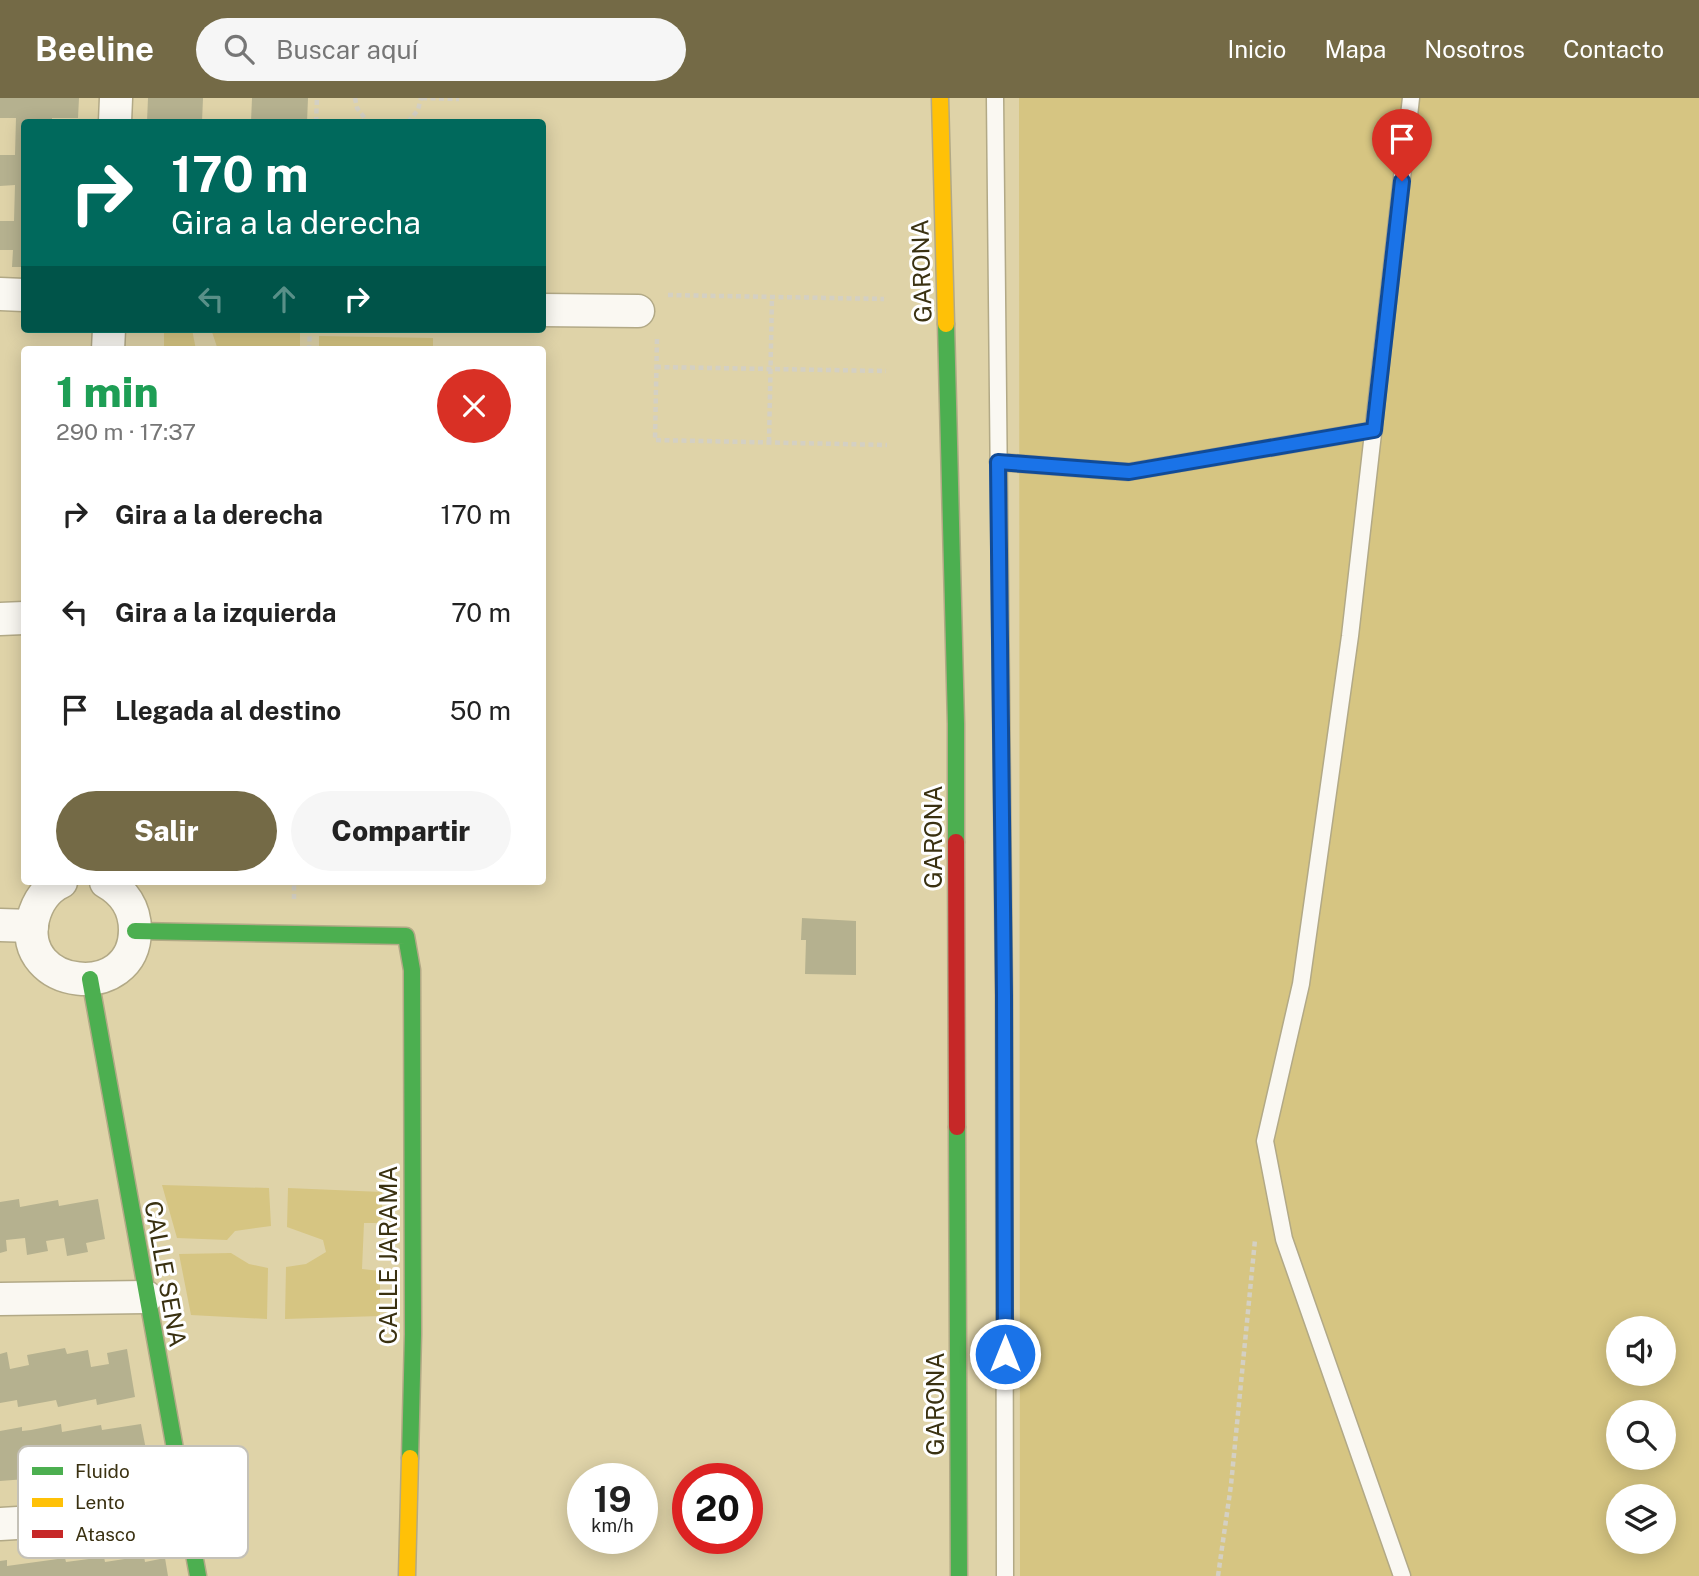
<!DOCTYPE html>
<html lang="es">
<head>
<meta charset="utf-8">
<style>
  :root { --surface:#fff; --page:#f6f6f6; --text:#222; --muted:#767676; --accent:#746a46 }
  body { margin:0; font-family:"Public Sans",sans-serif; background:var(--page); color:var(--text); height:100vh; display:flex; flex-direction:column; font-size:26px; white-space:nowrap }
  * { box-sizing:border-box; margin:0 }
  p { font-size:23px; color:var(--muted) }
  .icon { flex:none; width:38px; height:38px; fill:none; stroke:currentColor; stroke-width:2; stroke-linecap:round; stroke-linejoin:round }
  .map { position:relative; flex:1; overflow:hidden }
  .details { position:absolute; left:21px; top:248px; width:525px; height:539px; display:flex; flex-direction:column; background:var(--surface); border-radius:7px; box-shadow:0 4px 18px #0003 }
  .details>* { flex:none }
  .banner { position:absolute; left:21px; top:21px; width:525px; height:214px; border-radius:7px; box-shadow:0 4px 18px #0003; background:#00695c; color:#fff; overflow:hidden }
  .controls { position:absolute; left:1606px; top:1218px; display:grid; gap:14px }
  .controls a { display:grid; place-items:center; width:70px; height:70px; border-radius:50%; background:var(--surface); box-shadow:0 4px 18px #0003; font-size:35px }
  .speed { position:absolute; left:567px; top:1365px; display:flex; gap:14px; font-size:35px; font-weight:700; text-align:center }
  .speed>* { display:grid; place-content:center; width:91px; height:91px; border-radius:50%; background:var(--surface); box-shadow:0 4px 18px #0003; line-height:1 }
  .speed small { font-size:18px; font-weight:400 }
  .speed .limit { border:10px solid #d22; background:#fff; color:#111 }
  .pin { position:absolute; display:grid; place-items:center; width:60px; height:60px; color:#fff; margin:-72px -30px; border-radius:50% 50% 50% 0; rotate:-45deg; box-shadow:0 0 7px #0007 }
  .pin .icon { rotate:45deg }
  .me { position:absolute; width:77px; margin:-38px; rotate:0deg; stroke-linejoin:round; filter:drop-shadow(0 0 5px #0008) }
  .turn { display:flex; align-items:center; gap:24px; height:147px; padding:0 35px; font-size:32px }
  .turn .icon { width:91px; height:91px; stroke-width:2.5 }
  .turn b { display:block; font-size:49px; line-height:60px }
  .lanes { display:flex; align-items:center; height:66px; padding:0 35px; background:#0003; justify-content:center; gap:35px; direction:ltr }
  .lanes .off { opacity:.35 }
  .round { display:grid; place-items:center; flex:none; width:74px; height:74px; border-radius:37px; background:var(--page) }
  .head { display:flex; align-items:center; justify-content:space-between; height:119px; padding:0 35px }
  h1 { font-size:42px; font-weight:800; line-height:52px; color:#1e9e55 }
  .button { display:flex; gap:14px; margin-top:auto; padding:14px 35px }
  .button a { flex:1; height:80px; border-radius:42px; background:var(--accent); color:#fff; font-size:28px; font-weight:800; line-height:80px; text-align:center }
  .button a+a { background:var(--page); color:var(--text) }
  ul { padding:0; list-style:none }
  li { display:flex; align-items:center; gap:21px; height:98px; padding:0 35px }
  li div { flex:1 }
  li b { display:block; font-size:26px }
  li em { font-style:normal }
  header { display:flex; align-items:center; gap:42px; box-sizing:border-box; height:98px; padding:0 35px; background:var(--accent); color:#fff }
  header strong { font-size:33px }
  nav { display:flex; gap:38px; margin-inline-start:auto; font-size:24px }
  .search { width:490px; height:63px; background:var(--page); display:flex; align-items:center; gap:18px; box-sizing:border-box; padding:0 24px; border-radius:38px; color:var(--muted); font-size:26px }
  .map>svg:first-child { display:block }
</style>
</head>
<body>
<header>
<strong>Beeline</strong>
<div class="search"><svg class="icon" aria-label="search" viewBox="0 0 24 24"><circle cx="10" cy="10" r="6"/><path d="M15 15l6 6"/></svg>Buscar aquí</div>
<nav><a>Inicio</a><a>Mapa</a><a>Nosotros</a><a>Contacto</a></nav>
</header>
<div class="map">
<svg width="1699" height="1478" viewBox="0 0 1699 1478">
  <rect width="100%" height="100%" fill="#dfd3a8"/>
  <g fill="#d6c582" fill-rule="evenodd">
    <path d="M1019 0H1699V1478H1020ZM1619 1230H1664V1276H1619ZM1619 1314H1664V1360H1619ZM1619 1398H1664V1444H1619Z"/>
    <polygon points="164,231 192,231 196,252 164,252"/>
    <polygon points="211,231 300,233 300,252 218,252"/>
    <polygon points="319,238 433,240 433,252 319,252"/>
    <polygon points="162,1087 269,1090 271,1128 235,1133 227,1142 177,1140"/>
    <polygon points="288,1090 382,1094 382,1125 364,1125 362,1171 380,1173 380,1218 285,1221 286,1169 306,1166 326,1154 323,1142 287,1129"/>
    <polygon points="231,1155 249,1166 268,1170 267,1221 191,1217 179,1156"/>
  </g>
  <g fill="#b5b18f">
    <polygon points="0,0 79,0 78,20 52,20 52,24 24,24 24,169 12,169 13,152 0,152 0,123 14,123 15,87 0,88 0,57 15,57 16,20 0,20"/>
    <polygon points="148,0 203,0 202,24 147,24"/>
    <polygon points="252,0 308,0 307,24 251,24"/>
    <polygon points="802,820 856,823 856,877 805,876 806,842 801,842"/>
    <polygon points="19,1101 20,1109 58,1102 59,1108 98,1101 105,1141 86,1145 88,1154 67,1158 64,1140 46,1143 48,1153 27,1157 25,1140 6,1142 7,1153 0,1155 0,1104"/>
    <polygon points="65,1250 67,1256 88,1252 91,1269 109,1266 107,1255 127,1251 135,1299 97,1307 96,1301 58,1309 56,1302 18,1309 17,1302 0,1305 0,1256 7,1254 10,1271 29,1267 27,1257"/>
    <polygon points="61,1326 62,1334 101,1327 102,1332 141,1326 152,1382 132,1385 131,1378 91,1385 91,1380 53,1384 52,1379 0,1383 0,1333 22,1329 22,1333 31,1332"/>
    <polygon points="144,1458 145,1464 165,1460 168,1478 0,1478 0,1463 7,1462 7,1468 65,1460 66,1464 104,1459 105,1464"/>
  </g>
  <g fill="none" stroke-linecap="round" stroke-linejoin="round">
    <g stroke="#b2a986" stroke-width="19">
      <g id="lane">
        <polyline points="995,0 1004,897 1005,1478"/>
        <polyline points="998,364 1128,374 1374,332"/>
        <polyline points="1402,1478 1284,1141 1265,1043 1301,886 1350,538 1411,0"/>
      </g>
    </g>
    <g stroke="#b2a986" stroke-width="35">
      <g id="street">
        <polyline points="115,24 116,0"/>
        <polyline points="0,196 24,197"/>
        <polyline points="542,212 638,213"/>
        <polyline points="108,252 109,231"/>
        <polyline points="0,521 24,520"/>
        <path d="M61 784C46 791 37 805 33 821 17 892 135 905 135 832 135 810 124 794 106 784"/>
        <polyline points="0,827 32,828"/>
        <polyline points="0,1201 146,1199"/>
        <polyline points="0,1426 186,1415"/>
      </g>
    </g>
    <g stroke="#b2a986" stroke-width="19">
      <g id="fast">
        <polyline points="946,226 956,626 956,744"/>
        <polyline points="135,833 406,838 412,872 413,1236 410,1360"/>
        <polyline points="90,881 198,1478"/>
        <polyline points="957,1029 959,1478"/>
      </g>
    </g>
    <g stroke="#b2a986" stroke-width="19">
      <g id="slow">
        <polyline points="940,0 946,226"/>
        <polyline points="407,1478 410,1360"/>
      </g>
    </g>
    <g stroke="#b2a986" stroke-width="19">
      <polyline id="jam" points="956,744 957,1029"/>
    </g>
    <g stroke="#d4d0c3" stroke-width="4.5" stroke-dasharray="5 3.5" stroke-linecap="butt">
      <polyline points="355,0 357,10 368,24"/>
      <polyline points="422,0 459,1"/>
      <polyline points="316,24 317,0"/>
      <polyline points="408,24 418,12 421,0"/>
      <polyline points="668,197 884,201"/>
      <polyline points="657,241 655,342 887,347"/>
      <polyline points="309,252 310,231"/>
      <polyline points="656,269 886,273"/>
      <polyline points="769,344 772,199"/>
      <polyline points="294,801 294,784"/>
      <polyline points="1218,1478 1231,1387 1255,1142"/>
    </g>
    <use href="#lane" stroke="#faf8f2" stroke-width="16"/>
    <use href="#street" stroke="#faf8f2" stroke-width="32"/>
    <use href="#fast" stroke="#4caf50" stroke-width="16"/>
    <use href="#slow" stroke="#ffc107" stroke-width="16"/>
    <use href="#jam" stroke="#c62828" stroke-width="16"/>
  </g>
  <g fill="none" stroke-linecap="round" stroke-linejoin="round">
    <g stroke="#114b97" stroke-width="18">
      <polyline id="route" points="1005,1256 1004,897 998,364 1129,374 1374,332 1402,83"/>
    </g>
    <use href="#route" stroke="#1a73e8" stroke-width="12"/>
  </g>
  <g text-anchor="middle" stroke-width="6" stroke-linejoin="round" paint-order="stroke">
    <g font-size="24" fill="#3a3111" stroke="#fff">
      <text transform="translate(922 173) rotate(-92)" y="8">GARONA</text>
      <text transform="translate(934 739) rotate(-90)" y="8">GARONA</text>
      <text transform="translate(389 1157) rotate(-90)" y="8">CALLE JARAMA</text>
      <text transform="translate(165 1176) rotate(80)" y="8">CALLE SENA</text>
      <text transform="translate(936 1306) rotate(-90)" y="8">GARONA</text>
    </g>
  </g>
  <rect x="18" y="1348" width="230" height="112" rx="10" fill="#fff" stroke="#c4c1b8" stroke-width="2"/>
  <rect x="32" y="1369" width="31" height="8" fill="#4caf50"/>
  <rect x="32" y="1400" width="31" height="9" fill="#ffc107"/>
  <rect x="32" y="1432" width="31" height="8" fill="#c62828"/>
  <g font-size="19" fill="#3a3111">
    <text x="75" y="1380">Fluido</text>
    <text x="75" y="1411">Lento</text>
    <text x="75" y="1443">Atasco</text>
  </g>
</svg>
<div class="controls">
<a><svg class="icon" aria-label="sound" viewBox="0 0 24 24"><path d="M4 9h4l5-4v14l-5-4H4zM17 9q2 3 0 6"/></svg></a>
<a><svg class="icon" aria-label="search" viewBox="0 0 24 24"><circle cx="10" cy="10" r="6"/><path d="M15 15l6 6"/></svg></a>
<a><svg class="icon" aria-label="layers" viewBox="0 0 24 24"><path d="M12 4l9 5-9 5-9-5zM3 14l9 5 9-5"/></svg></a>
</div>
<div class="speed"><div>19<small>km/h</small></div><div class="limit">20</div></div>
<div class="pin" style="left:1402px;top:83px;background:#d93025"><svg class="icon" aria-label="arrive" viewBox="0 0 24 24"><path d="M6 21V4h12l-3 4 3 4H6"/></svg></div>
<svg class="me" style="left:1005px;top:1256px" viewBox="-20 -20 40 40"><circle r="17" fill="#1a73e8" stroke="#fff" stroke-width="3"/><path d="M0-11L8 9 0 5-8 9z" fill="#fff"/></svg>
<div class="banner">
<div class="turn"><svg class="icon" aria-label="right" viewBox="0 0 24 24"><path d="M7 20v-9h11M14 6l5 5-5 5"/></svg><div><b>170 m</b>Gira a la derecha</div></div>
<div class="lanes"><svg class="icon off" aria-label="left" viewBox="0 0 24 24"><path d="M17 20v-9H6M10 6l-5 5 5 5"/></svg><svg class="icon off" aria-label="ahead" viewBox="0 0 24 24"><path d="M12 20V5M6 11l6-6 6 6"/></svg><svg class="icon" aria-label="right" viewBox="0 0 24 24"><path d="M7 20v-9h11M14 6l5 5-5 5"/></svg></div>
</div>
<section class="details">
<div class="head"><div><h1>1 min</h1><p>290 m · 17:37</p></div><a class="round" style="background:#d93025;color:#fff"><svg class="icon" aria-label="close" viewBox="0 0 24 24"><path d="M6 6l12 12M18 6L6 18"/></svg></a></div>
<ul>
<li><svg class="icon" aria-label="right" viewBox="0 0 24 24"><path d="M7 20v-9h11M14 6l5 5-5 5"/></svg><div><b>Gira a la derecha</b></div><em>170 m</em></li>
<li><svg class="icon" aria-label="left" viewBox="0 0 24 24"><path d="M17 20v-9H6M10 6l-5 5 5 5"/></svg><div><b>Gira a la izquierda</b></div><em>70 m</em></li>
<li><svg class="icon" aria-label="arrive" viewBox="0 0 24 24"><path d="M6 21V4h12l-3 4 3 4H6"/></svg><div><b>Llegada al destino</b></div><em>50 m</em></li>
</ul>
<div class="button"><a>Salir</a><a>Compartir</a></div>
</section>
</div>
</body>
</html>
